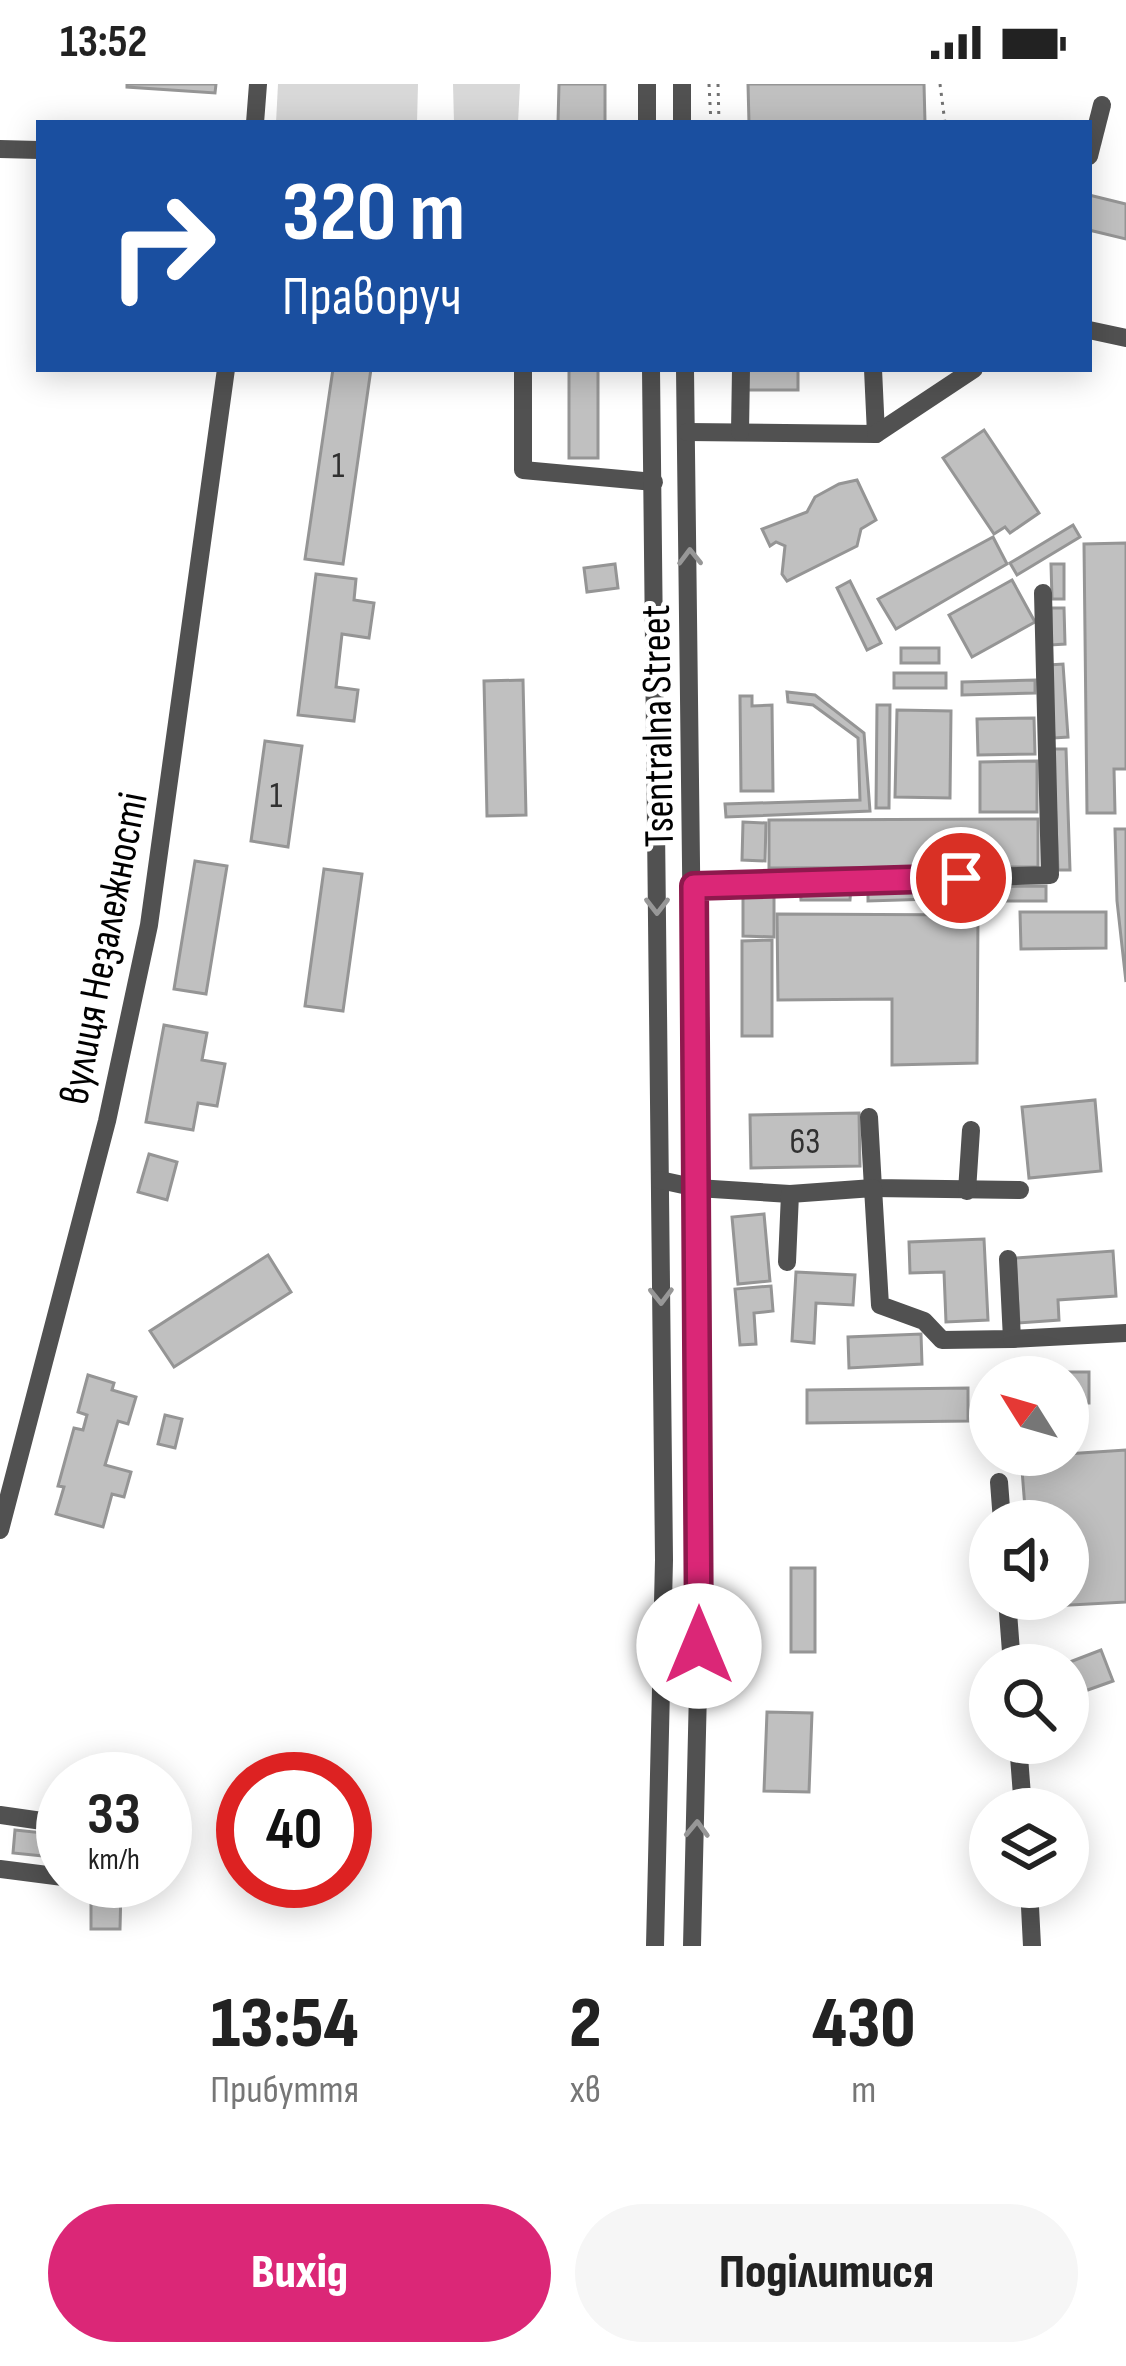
<!DOCTYPE html>
<html lang="uk">
<head>
<meta charset="utf-8">
<style>
  :root { --surface:#fff; --page:#f6f6f6; --text:#222; --muted:#767676; --accent:#db2777 }
  body { margin:0; font-family:"Sofia Sans Condensed",sans-serif; background:var(--page); color:var(--text); height:100vh; display:flex; flex-direction:column; font-size:45px; white-space:nowrap }
  * { box-sizing:border-box; margin:0 }
  p { font-size:39px; color:var(--muted) }
  .icon { flex:none; width:66px; height:66px; fill:none; stroke:currentColor; stroke-width:2; stroke-linecap:round; stroke-linejoin:round }
  .map { position:relative; height:1862px; overflow:hidden }
  .panel { display:flex; flex-direction:column; background:var(--surface); flex:1 }
  .panel>* { flex:none }
  .banner { position:absolute; left:36px; top:36px; width:1056px; height:252px; border-radius:0px; box-shadow:0 6px 30px #0003; background:#1a4fa0; color:#fff; overflow:hidden }
  .needle { width:78px; rotate:307deg }
  .controls { position:absolute; left:969px; top:1272px; display:grid; gap:24px }
  .controls a { display:grid; place-items:center; width:120px; height:120px; border-radius:50%; background:var(--surface); box-shadow:0 6px 30px #0003; font-size:60px }
  .speed { position:absolute; left:36px; top:1668px; display:flex; gap:24px; font-size:60px; font-weight:700; text-align:center }
  .speed>* { display:grid; place-content:center; width:156px; height:156px; border-radius:50%; background:var(--surface); box-shadow:0 6px 30px #0003; line-height:1 }
  .speed small { font-size:30px; font-weight:400 }
  .speed .limit { border:18px solid #d22; background:#fff; color:#111 }
  .pin { position:absolute; display:grid; place-items:center; width:102px; height:102px; color:#fff; margin:-51px; border:6px solid #fff; border-radius:50%; box-shadow:0 3px 12px #0007 }
  .me { position:absolute; width:132px; margin:-66px; rotate:0deg; stroke-linejoin:round; filter:drop-shadow(0 0 9px #0008) }
  .turn { display:flex; align-items:center; gap:42px; height:252px; padding:0 48px; font-size:54px }
  .turn .icon { width:156px; height:156px; stroke-width:2.5 }
  .turn b { display:block; font-size:84px; line-height:102px }
  .eta { display:flex; justify-content:space-evenly; align-items:center; height:204px; text-align:center }
  .eta b { font-size:72px; font-weight:800; line-height:84px }
  .cta { display:flex; gap:24px; margin-top:auto; padding:24px 48px }
  .cta a { flex:1; height:138px; border-radius:72px; background:var(--accent); color:#fff; font-size:48px; font-weight:800; line-height:138px; text-align:center }
  .cta a+a { background:var(--page); color:var(--text) }
  .status { display:flex; justify-content:space-between; align-items:center; height:84px; padding:0 60px; background:var(--surface); direction:ltr }
  .status svg { height:33px; fill:currentColor }
  .map>svg:first-child { display:block }
</style>
</head>
<body>
<div class="status"><b>13:52</b><svg viewBox="0 0 49 12"><path d="M0 12V9h3v3zM5 12V6h3v6zM10 12V3h3v9zM15 12V0h3v12zM26 1h20v11H26zM47 4h2v5h-2z"/></svg></div>
<div class="map">
<svg width="1126" height="1862" viewBox="0 0 1126 1862">
  <rect width="100%" height="100%" fill="#fff"/>
  <g fill="#d8d8d8">
    <polygon points="278,0 418,0 417,39 276,39"/>
    <polygon points="453,0 520,0 518,39 454,39"/>
  </g>
  <g fill="#c0c0c0" stroke="#959595" stroke-width="3">
    <polygon points="127,0 216,0 215,9 127,3"/>
    <polygon points="559,0 605,0 605,39 558,39"/>
    <polygon points="748,0 924,0 925,39 749,39"/>
    <polygon points="1089,111 1126,120 1126,155 1089,146"/>
    <polygon points="333,285 371,285 343,480 305,475"/>
    <rect x="569" y="285" width="29" height="89"/>
    <rect x="747" y="285" width="51" height="21"/>
    <polygon points="984,346 1039,429 1010,449 1005,443 994,450 943,374"/>
    <polygon points="857,396 876,436 861,445 857,462 787,497 782,490 785,462 776,458 770,462 762,445 807,428 815,413 839,400"/>
    <polygon points="1073,441 1080,453 1017,491 1010,479"/>
    <polygon points="993,453 1007,480 896,545 878,515"/>
    <polygon points="1126,459 1126,685 1114,685 1115,729 1087,729 1084,460"/>
    <polygon points="615,480 618,504 587,508 584,484"/>
    <polygon points="1051,480 1064,480 1064,515 1052,515"/>
    <polygon points="316,490 356,495 354,516 374,519 369,554 342,550 336,603 358,606 354,637 298,631"/>
    <polygon points="1012,496 1035,538 972,573 949,531"/>
    <polygon points="850,497 881,559 867,566 837,504"/>
    <polygon points="1051,524 1064,524 1065,560 1051,561"/>
    <rect x="901" y="564" width="38" height="15"/>
    <polygon points="1063,580 1068,653 1054,654 1049,581"/>
    <rect x="894" y="589" width="52" height="15"/>
    <polygon points="523,596 526,731 487,732 484,597"/>
    <polygon points="1035,596 1035,609 962,611 962,598"/>
    <polygon points="787,608 815,611 864,649 870,727 726,733 725,720 860,716 858,654 813,621 788,618"/>
    <polygon points="740,612 752,612 752,622 772,621 773,707 741,707"/>
    <polygon points="877,621 890,621 889,724 876,724"/>
    <polygon points="897,626 951,627 950,714 895,713"/>
    <polygon points="1034,634 1035,670 978,671 977,635"/>
    <polygon points="265,657 302,662 288,763 251,757"/>
    <polygon points="1053,665 1066,665 1070,786 1058,786"/>
    <polygon points="1037,677 1037,728 980,728 980,678"/>
    <polygon points="1038,735 1038,783 769,784 769,736"/>
    <polygon points="743,738 766,739 765,777 742,776"/>
    <polygon points="1115,745 1126,745 1126,898 1117,817"/>
    <polygon points="195,777 227,782 206,910 174,905"/>
    <polygon points="324,785 362,790 343,927 305,922"/>
    <polygon points="932,801 932,815 868,817 868,803"/>
    <polygon points="800,802 851,802 850,816 801,816"/>
    <polygon points="1046,802 1046,817 952,817 952,803"/>
    <polygon points="743,811 774,812 774,853 743,852"/>
    <polygon points="1020,828 1106,828 1106,864 1021,865"/>
    <polygon points="777,830 978,831 977,979 892,981 892,915 778,916"/>
    <polygon points="772,856 772,952 742,952 742,857"/>
    <polygon points="164,941 207,949 202,976 225,980 217,1022 198,1019 193,1046 146,1038"/>
    <polygon points="1095,1016 1101,1087 1029,1094 1022,1023"/>
    <polygon points="859,1029 860,1082 751,1084 750,1031"/>
    <polygon points="149,1070 177,1078 167,1116 138,1108"/>
    <polygon points="764,1130 770,1197 738,1200 732,1133"/>
    <polygon points="984,1155 988,1236 946,1238 944,1188 910,1189 909,1158"/>
    <polygon points="1113,1167 1116,1212 1058,1216 1059,1236 1019,1239 1015,1174"/>
    <polygon points="268,1171 291,1208 174,1283 150,1247"/>
    <polygon points="796,1188 855,1191 853,1221 816,1219 814,1259 792,1257"/>
    <polygon points="771,1202 773,1227 754,1229 756,1260 740,1261 735,1205"/>
    <polygon points="921,1250 922,1280 849,1284 848,1253"/>
    <polygon points="1026,1288 1089,1288 1089,1319 1068,1319 1068,1293 1026,1293"/>
    <polygon points="88,1291 114,1299 112,1306 136,1313 128,1340 118,1337 105,1381 131,1388 124,1413 112,1410 103,1443 56,1430 64,1403 58,1402 74,1344 83,1346 87,1331 78,1328"/>
    <polygon points="968,1304 968,1337 807,1339 807,1306"/>
    <polygon points="165,1331 182,1335 175,1364 158,1360"/>
    <polygon points="1126,1366 1126,1518 1034,1523 1033,1515 1068,1515 1068,1437 1026,1437 1021,1373"/>
    <rect x="791" y="1484" width="24" height="84"/>
    <polygon points="1101,1566 1113,1597 1068,1613 1068,1581 1062,1581"/>
    <polygon points="767,1628 812,1629 809,1708 764,1707"/>
    <polygon points="15,1746 63,1751 63,1774 13,1769"/>
    <polygon points="91,1804 121,1805 120,1845 91,1845"/>
  </g>
  <g fill="none" stroke-linecap="round" stroke-linejoin="round">
    <g stroke="#737373" stroke-width="3" stroke-dasharray="3 6" stroke-linecap="butt">
      <polyline points="709,0 711,39"/>
      <polyline points="718,0 719,39"/>
      <polyline points="940,0 945,39"/>
    </g>
    <g stroke="#515151" stroke-width="18">
      <polyline points="647,0 647,39"/>
      <polyline points="682,0 682,39"/>
      <polyline points="255,39 258,0"/>
      <polyline points="0,65 39,66"/>
      <polyline points="1089,72 1102,21"/>
      <polyline points="1089,246 1126,254"/>
      <polyline points="523,285 523,386 654,398"/>
      <polyline points="651,285 664,1476 655,1862"/>
      <polyline points="685,285 700,1521 692,1862"/>
      <polyline points="687,348 876,350 873,285"/>
      <polyline points="740,348 741,285"/>
      <polyline points="876,350 974,285"/>
      <polyline points="694,802 1050,791 1043,509"/>
      <polyline points="869,1033 873,1104 1020,1106"/>
      <polyline points="660,1096 697,1104 790,1110"/>
      <polyline points="967,1107 971,1046"/>
      <polyline points="787,1178 790,1110 873,1104 880,1221 924,1237 942,1256 1012,1255 1008,1175"/>
      <polyline points="1012,1255 1126,1249"/>
      <polyline points="999,1398 1002,1437"/>
      <polyline points="0,1446 107,1037 149,841 226,285"/>
      <polyline points="1007,1515 1012,1581"/>
      <polyline points="1018,1659 1023,1725"/>
      <polyline points="0,1731 63,1740"/>
      <polyline points="0,1785 63,1793"/>
      <polyline points="1029,1803 1032,1862"/>
    </g>
  </g>
  <defs><path id="oneway-chevron" d="M-2-3.5L2.5 0L-2 3.5" fill="none" stroke-width="1.6" stroke-linecap="round" stroke-linejoin="round" transform="scale(3)"/></defs>
  <g stroke="#979797">
    <use href="#oneway-chevron" transform="translate(690 473) rotate(-91)"/>
    <use href="#oneway-chevron" transform="translate(657 822) rotate(90)"/>
    <use href="#oneway-chevron" transform="translate(661 1212) rotate(89)"/>
    <use href="#oneway-chevron" transform="translate(697 1745) rotate(-88)"/>
  </g>
  <g fill="none" stroke-linecap="round" stroke-linejoin="round">
    <g stroke="#8e194d" stroke-width="30">
      <polyline id="route" points="699,1562 694,802 961,794"/>
    </g>
    <use href="#route" stroke="#db2777" stroke-width="21"/>
  </g>
  <g text-anchor="middle" stroke-width="10" stroke-linejoin="round" paint-order="stroke">
    <g font-size="36" fill="#303030">
      <text x="338" y="393">1</text>
      <text x="276" y="723">1</text>
      <text x="805" y="1069">63</text>
    </g>
    <g font-size="42" fill="#000" stroke="#fff">
      <text transform="translate(656 642) rotate(-91)" y="15">Tsentralna Street</text>
      <text transform="translate(102 864) rotate(-79)" y="15">вулиця Незалежності</text>
    </g>
  </g>
</svg>
<div class="controls">
<a><svg class="needle" viewBox="-14 -14 28 28"><path d="M0-13l5 13h-10z" fill="#e53935"/><path d="M0 13l5-13h-10z" fill="#767676"/></svg></a>
<a><svg class="icon" aria-label="sound" viewBox="0 0 24 24"><path d="M4 9h4l5-4v14l-5-4H4zM17 9q2 3 0 6"/></svg></a>
<a><svg class="icon" aria-label="search" viewBox="0 0 24 24"><circle cx="10" cy="10" r="6"/><path d="M15 15l6 6"/></svg></a>
<a><svg class="icon" aria-label="layers" viewBox="0 0 24 24"><path d="M12 4l9 5-9 5-9-5zM3 14l9 5 9-5"/></svg></a>
</div>
<div class="speed"><div>33<small>km/h</small></div><div class="limit">40</div></div>
<div class="pin" style="left:961px;top:794px;background:#d93025"><svg class="icon" aria-label="arrive" viewBox="0 0 24 24"><path d="M6 21V4h12l-3 4 3 4H6"/></svg></div>
<svg class="me" style="left:699px;top:1562px" viewBox="-20 -20 40 40"><circle r="19" fill="#fff"/><path d="M0-13L10 11 0 6-10 11z" fill="#db2777"/></svg>
<div class="banner">
<div class="turn"><svg class="icon" aria-label="right" viewBox="0 0 24 24"><path d="M7 20v-9h11M14 6l5 5-5 5"/></svg><div><b>320 m</b>Праворуч</div></div>
</div>
</div>
<section class="panel">
<div class="eta">
<div><b>13:54</b><p>Прибуття</p></div>
<div><b>2</b><p>хв</p></div>
<div><b>430</b><p>m</p></div>
</div>
<div class="cta"><a>Вихід</a><a>Поділитися</a></div>
</section>
</body>
</html>
